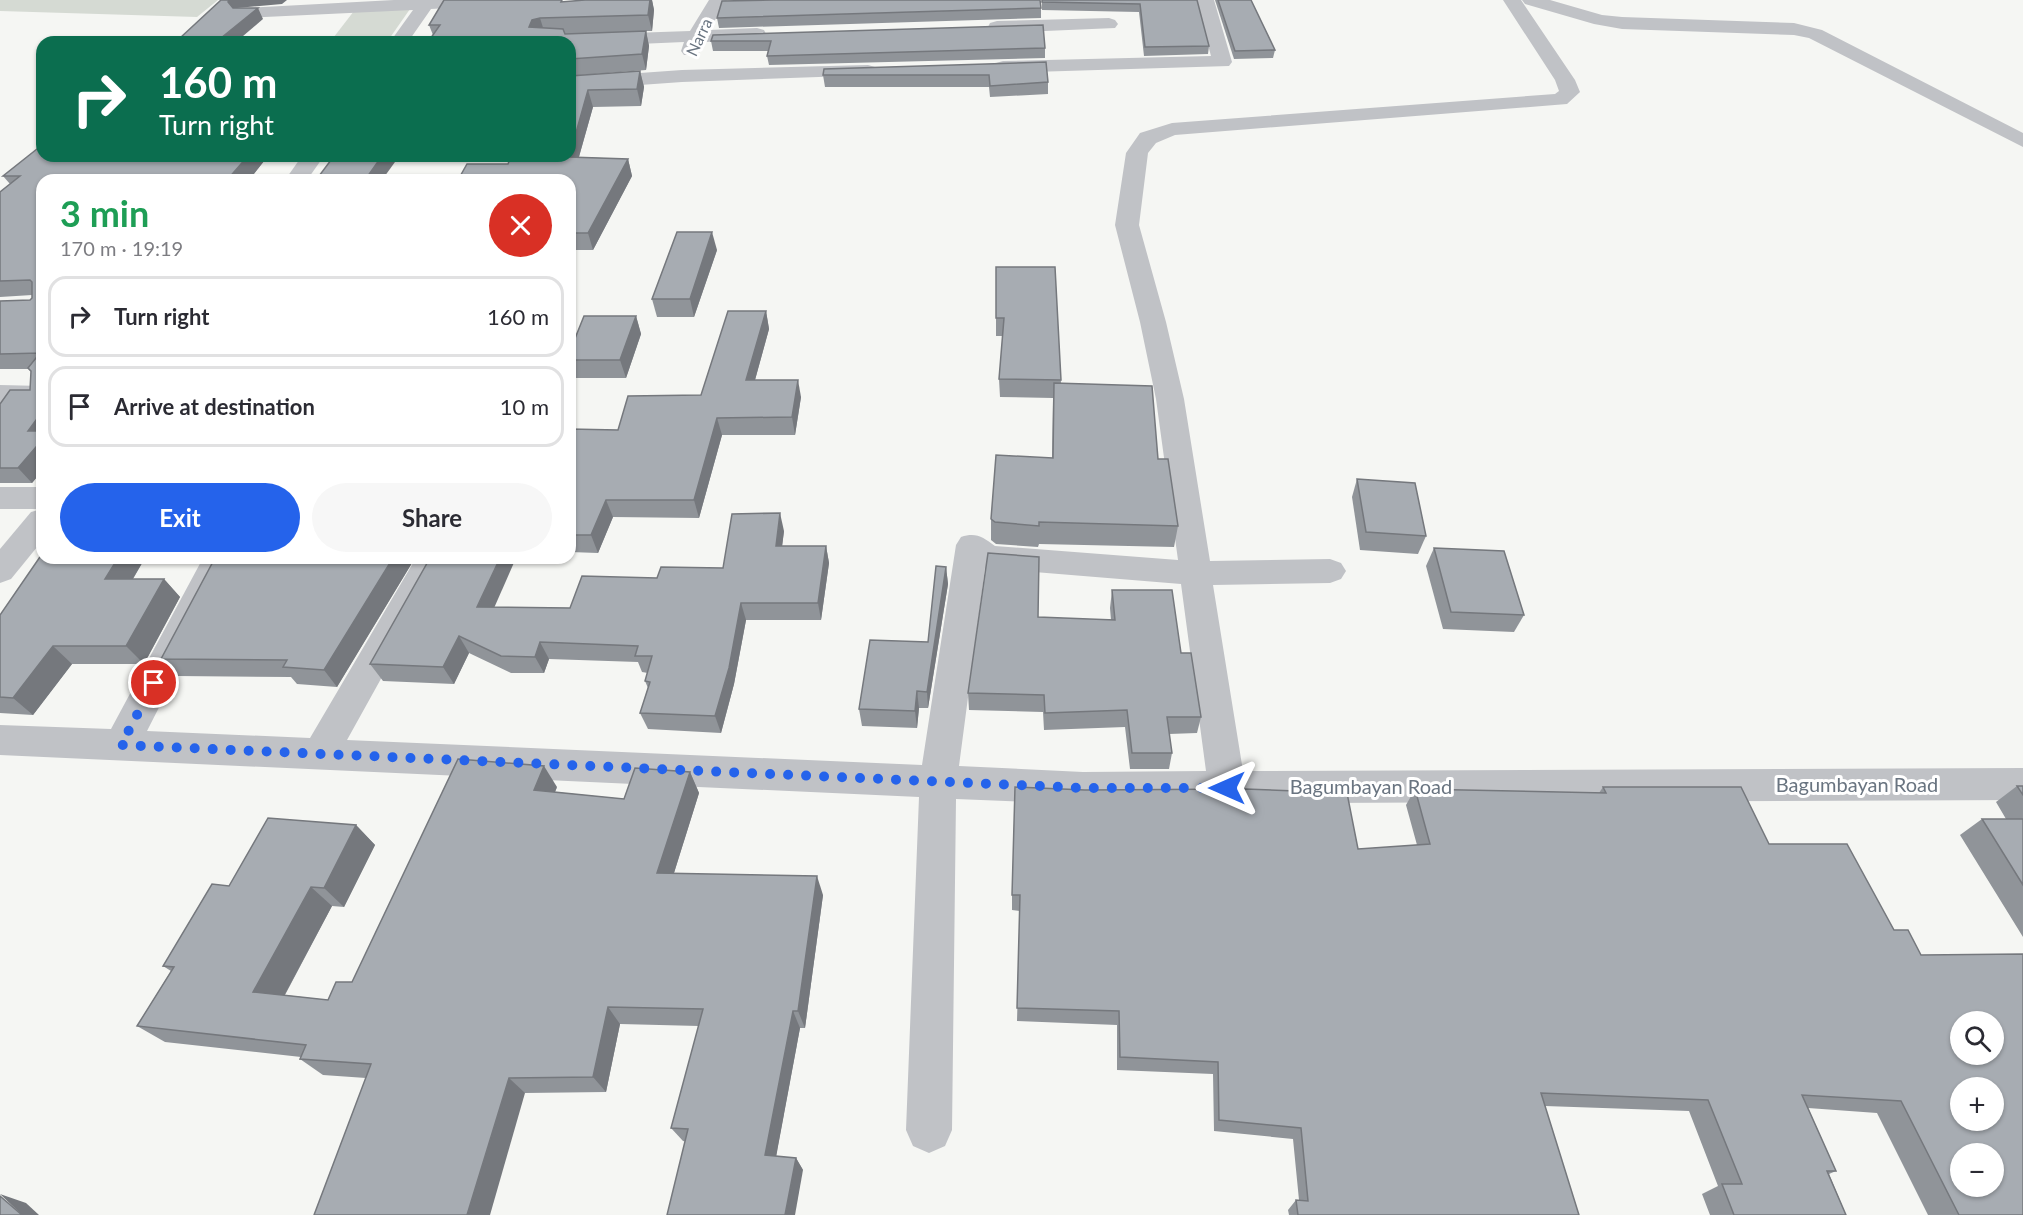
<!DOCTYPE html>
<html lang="en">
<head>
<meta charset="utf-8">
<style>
  :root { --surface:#fff; --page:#f7f7f7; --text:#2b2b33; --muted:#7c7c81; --line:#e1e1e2; --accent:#2563eb }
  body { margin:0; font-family:Lato,sans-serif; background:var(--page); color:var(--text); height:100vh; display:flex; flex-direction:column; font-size:22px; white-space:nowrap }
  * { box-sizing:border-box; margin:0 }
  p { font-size:20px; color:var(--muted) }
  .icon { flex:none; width:33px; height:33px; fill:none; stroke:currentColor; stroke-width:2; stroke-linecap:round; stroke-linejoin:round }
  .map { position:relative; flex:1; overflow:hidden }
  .drawer { position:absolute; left:36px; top:174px; width:540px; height:390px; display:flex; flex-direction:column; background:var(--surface); border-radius:18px; box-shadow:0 2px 4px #0004 }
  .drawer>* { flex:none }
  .guide { position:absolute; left:36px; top:36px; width:540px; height:126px; border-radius:18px; box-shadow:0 2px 4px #0004; background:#0b6e4f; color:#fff; overflow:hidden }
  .buttons { position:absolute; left:1950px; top:1011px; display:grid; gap:12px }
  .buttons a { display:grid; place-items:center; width:54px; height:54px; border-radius:50%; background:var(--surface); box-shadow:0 2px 4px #0004; font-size:30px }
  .pin { position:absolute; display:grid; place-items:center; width:51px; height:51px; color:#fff; margin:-26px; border:3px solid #fff; border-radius:50%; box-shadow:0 2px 6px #0007 }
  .me { position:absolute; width:66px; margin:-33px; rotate:270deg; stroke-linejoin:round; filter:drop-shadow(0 0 4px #0008) }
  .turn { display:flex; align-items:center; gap:21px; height:126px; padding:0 24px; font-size:27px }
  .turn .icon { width:78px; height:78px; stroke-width:2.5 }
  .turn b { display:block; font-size:42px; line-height:51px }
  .round { display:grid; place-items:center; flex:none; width:63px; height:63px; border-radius:32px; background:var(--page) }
  .headline { display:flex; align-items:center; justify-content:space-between; height:102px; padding:0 24px }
  h1 { font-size:36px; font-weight:700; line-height:45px; color:#1e9e55 }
  .cta { display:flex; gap:12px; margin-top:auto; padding:12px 24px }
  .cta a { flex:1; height:69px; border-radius:36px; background:var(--accent); color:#fff; font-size:24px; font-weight:700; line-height:69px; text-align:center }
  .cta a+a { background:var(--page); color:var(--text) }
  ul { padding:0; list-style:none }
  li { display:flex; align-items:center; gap:18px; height:81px; margin:0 12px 9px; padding:0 12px; border:3px solid var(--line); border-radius:18px }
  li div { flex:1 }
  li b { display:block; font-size:22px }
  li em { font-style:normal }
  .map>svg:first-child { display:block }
</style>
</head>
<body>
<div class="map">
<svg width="2023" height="1215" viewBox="0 0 2023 1215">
  <rect width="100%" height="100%" fill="#f5f6f3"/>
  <g fill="#d5dad3">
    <polygon points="0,0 218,0 197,17 0,11"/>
    <polygon points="410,9 387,42 330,42 354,11"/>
  </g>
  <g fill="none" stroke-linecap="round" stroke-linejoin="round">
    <g fill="#c0c2c6" fill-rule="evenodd">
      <polygon points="394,0 508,0 505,4 499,5 431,9 408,42 390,42 413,10 245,18 239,17 236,13 239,9 245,8"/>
      <polygon points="709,0 727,0 709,30 757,28 764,30 766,34 764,38 757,40 704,42 698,55 684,55 681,51 684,42 570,47 570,42 536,42 538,38 545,36 690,31"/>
      <polygon points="1196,0 1214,0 1232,62 1229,66 1003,73 996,71 993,67 996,63 1003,61 1211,56"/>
      <path d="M1503 0H1521L1575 80 1580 92 1567 104 1175 135 1156 143 1148 153 1139 225 1166 322 1184 399 1210 561 1330 559 1341 563 1346 571 1341 579 1330 583 1213 585 1243 771 2023 768V800L1083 804 956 799 952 1130 945 1146 929 1153 913 1146 906 1130 919 797 0 755V725L111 729 203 558H235L147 731 310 738 416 558H448L347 740 922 765 956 545 961 537C976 532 983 537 995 546L1178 560 1156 399 1140 322 1115 225 1126 153 1140 133 1172 123 1555 94 1559 91 1555 80ZM985 568 1181 584 1206 771 1083 772 959 766Z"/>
      <polygon points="1522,0 1550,0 1602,15 1622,17 1794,23 1822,30 2023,133 2023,147 1809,38 1794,35 1622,29 1594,24 1525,4"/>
      <polygon points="1109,18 1115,20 1118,24 1115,28 997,33 990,31 988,27 990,23 997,21"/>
      <polygon points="868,65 875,67 878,71 875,75 682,82 570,90 570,78 682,70"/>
      <polygon points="302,156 324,156 307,180 285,180"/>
      <polygon points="0,385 42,386 42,404 0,403"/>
      <rect x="0" y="487" width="42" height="22"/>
      <polygon points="42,509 42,541 11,579 0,583 0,549 31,512"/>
    </g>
  </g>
  <g fill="#909499">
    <polygon points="585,0 652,0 654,10 652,31 646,31 649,46 646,70 570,76 570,42 433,35 429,25 572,1"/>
    <polygon points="1042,0 1197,0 1209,46 1208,54 1144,56 1139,12 1042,10"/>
    <polygon points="1215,0 1251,0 1275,50 1273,58 1234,59"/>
    <polygon points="1041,8 1041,18 719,28 717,18"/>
    <polygon points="713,35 1045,48 1045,58 769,65 767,56 768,51 713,51 711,41"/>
    <polygon points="1046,62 1048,82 1048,94 990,97 989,87 825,87 823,75"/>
    <polygon points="640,71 644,87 641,106 593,107 579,157 628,159 632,176 593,250 570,250 570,180 508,164 570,76"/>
    <polygon points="268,156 249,180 42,180 42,471 32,483 0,483 0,404 30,390 31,372 28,369 0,369 0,301 30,300 32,298 32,295 0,297 0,192 10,184 3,176"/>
    <polygon points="717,250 694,317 657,317 652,299"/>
    <polygon points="1055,267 1061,383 1158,459 1178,526 1174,547 1039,544 1038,547 996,544 991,540 991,519 1052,458 1053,398 1000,397 999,379 1003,336 996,336 996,318"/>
    <polygon points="766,311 769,329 755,380 801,397 795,435 722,435 699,518 613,517 598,553 570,552 570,429 618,430 701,395"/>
    <polygon points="636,316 641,334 626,378 573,378 570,369 570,351"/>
    <polygon points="1357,479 1426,536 1418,554 1360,550 1352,497"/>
    <polygon points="784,531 782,546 826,546 829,563 821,620 746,620 734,684 721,733 648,729 640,713 648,688 645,681 648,673 642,672 638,662 549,659 544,673 511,673 469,653 454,684 383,681 370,664 494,607 570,608 657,578 723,568"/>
    <polygon points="1434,548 1524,615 1514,632 1443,629 1426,566"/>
    <polygon points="42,558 145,558 133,579 164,579 180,597 144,664 72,664 33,715 0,713 0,615"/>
    <polygon points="415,558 337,687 297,684 291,677 177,676 161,659"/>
    <polygon points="946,567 948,584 928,708 919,708 917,728 862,726 859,709 928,642"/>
    <polygon points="1112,590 1181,653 1201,717 1197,733 1169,734 1172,753 1169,769 1130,769 1125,727 1044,730 1043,712 969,710 968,693 1038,617 1111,620 1110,608"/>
    <polygon points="690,772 699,793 674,873 823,895 805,1028 800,1028 776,1156 796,1158 803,1170 683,1141 671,1128 699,1026 620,1024 606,1092 525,1093 366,1078 323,1075 300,1059 301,1057 165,1042 137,1026 171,971 163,966 229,886 356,825 375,845 344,907 332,906 285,995 328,1000 352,982 557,787 555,792 624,799"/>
    <polygon points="2017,786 2023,786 2023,937 1960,835 1982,819 2006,819 1996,802"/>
    <polygon points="1603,787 1769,844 2023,1215 1928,1215 1877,1113 1808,1108 1836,1171 1829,1174 1846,1215 1710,1215 1702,1194 1718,1186 1689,1111 1545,1106 1579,1215 1289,1215 1288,1210 1296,1200 1299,1200 1293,1139 1214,1131 1213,1074 1117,1070 1117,1025 1017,1021 1020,911 1012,910 1012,895 1358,849 1417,845 1406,805 1415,789 1599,793"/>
  </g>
  <g fill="#75787d">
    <polygon points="229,0 287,0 282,4 237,8 234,13 228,2"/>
    <polygon points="650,0 652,0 654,10 652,31 648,15"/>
    <polygon points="258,8 263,19 236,42 216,42"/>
    <polygon points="540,18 545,34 529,27 532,20"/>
    <polygon points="646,31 649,46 646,70 642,54"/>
    <polygon points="640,71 644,87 641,106 637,89"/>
    <polygon points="588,90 593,107 574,174 569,156"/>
    <polygon points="248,156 268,156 249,180 227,180"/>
    <polygon points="382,156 392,156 395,162 382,180 365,180"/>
    <polygon points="628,159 632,176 593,250 588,233"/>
    <polygon points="712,232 717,250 694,317 690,299"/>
    <polygon points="766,311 769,329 750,398 746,380"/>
    <polygon points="636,316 641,334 626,378 620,360"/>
    <polygon points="798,380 801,397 795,435 792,417"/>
    <polygon points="42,412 42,471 32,483 18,468 28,431"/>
    <polygon points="717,418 722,435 699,518 694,500"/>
    <polygon points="606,500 613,517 598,553 591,535"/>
    <polygon points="780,513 784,531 780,563 776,546"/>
    <polygon points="826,546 829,563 821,620 818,603"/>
    <polygon points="118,558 145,558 122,597 105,579"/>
    <polygon points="393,558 415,558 337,687 324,670"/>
    <polygon points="500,558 516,558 487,624 477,607"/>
    <polygon points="946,567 948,584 928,708 927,692"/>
    <polygon points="164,579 180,597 144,664 126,646"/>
    <polygon points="741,603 746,620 734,684 721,733 715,716"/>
    <polygon points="459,636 469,653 454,684 443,667"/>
    <polygon points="540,642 549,659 544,673 535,657"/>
    <polygon points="53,646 72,664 33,715 13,698"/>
    <polygon points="917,691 919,708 917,728 915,711"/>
    <polygon points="544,766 557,787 547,811 534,790"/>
    <polygon points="690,772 699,793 668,892 657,873"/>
    <polygon points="356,825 375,845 344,907 324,888"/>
    <polygon points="817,876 823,895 805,1028 798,1011"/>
    <polygon points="311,887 332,906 277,1009 253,992"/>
    <polygon points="608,1007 620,1024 606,1092 593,1077"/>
    <polygon points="793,1011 800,1028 774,1168 765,1155"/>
    <polygon points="509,1078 525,1093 490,1215 467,1215"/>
    <polygon points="796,1158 803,1170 795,1215 785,1215"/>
    <polygon points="0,1194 26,1203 39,1215 22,1215"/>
  </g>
  <g fill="#a7acb2" stroke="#75787d" stroke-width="1.5" fill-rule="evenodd">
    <polygon points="221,0 229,0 228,2 233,8 258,8 216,42 184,42 180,38"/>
    <polygon points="444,0 562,0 561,2 585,0 650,0 648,15 540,18 532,20 529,27 563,29 565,34 646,31 642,54 570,59 570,42 428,42 440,25 429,25"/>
    <polygon points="773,0 1040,0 1041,8 717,18 722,1"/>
    <polygon points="1042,0 1197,0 1209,46 1145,47 1140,4 1042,2"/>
    <polygon points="1218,0 1251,0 1275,50 1235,51"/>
    <polygon points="1043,25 1045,48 767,56 771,41 711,41 713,35"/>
    <polygon points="1046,62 1048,82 990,86 989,75 823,75 824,69"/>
    <polygon points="640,71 637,89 588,90 570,154 570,76"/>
    <polygon points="42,145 42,156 248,156 227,180 42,180 42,412 28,431 42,431 42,440 18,468 0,468 0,404 10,390 30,390 31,371 28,368 40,353 0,354 0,301 30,300 32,298 32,282 30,280 0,281 0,192 20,176 3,176"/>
    <polygon points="334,156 382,156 365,180 316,180"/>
    <polygon points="511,156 569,156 569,157 628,159 588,233 570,233 570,180 458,180 467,164 508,164"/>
    <polygon points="677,232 712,232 690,299 652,299"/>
    <polygon points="996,267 1055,267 1061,380 999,379 1004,318 996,318"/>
    <polygon points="728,311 766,311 746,380 798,380 792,417 717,418 694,500 606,500 591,535 570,535 570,429 618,430 628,396 701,395"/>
    <polygon points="584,316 636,316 620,360 570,360 570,351"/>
    <polygon points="1054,383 1152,386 1158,459 1168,459 1178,526 1039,522 1039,526 995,522 991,519 996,455 1053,458"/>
    <polygon points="1357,479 1415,483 1426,536 1366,532"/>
    <polygon points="780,513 776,546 826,546 818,603 741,603 729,668 715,716 640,713 650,682 645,681 652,656 635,656 638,646 540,642 535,657 501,656 459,636 443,667 370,664 430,558 500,558 477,607 570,608 582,576 657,578 661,567 723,568 732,514"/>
    <polygon points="1434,548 1504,551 1524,615 1451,612"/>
    <polygon points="988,553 1039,557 1038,617 1115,620 1112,590 1172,590 1181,653 1191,653 1201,717 1167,717 1172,753 1132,753 1127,710 1045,713 1044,695 968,693"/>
    <polygon points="42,554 42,558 118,558 105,579 164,579 126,646 53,646 13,698 0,697 0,615"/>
    <polygon points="215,558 393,558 324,670 283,667 287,660 161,659"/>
    <polygon points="936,566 946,567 927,692 917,691 915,711 859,709 870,640 928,642"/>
    <polygon points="458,759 544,766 534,790 624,799 635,768 690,772 657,873 817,876 798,1011 793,1011 765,1155 796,1158 785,1215 667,1215 688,1129 671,1128 703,1009 608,1007 593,1077 509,1078 467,1215 314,1215 371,1064 300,1059 306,1045 137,1026 174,967 163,966 212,884 229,886 268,818 356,825 324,888 311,887 253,992 328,1000 336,982 352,982"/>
    <polygon points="2017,786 2023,786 2023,795"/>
    <path d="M1015 787 1085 790 1245 789 1347 793 1358 849 1430 844 1415 789 1606 793 1603 787H1741L1769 844H1847L1894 930H1908L1921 955 2023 954V1215H1959L1901 1101 1802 1095 1836 1171H1827L1846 1215H1734L1722 1184H1742L1708 1100 1541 1093 1579 1215H1298L1296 1200 1308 1201 1301 1128 1219 1120 1218 1062 1120 1057 1119 1011 1017 1008 1020 895H1012ZM1960 1022H1994V1054H1960ZM1960 1088H1994V1120H1960ZM1960 1154H1994V1186H1960Z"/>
    <polygon points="1982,819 2023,819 2023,885"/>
    <polygon points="0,1196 22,1215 0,1215"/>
  </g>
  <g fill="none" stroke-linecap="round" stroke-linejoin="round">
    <polyline stroke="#2563eb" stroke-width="10" stroke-dasharray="0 18" points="154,683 121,745 1083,788 1227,788"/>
  </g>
  <g text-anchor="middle" stroke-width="6" stroke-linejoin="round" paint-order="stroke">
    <g font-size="16" fill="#697480" stroke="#fff">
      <text transform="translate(699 37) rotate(-65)" y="6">Narra</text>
    </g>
    <g font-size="20" fill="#697480" stroke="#fff">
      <text x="1857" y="792">Bagumbayan Road</text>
      <text x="1371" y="794">Bagumbayan Road</text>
    </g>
  </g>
</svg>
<div class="buttons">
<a><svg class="icon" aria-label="search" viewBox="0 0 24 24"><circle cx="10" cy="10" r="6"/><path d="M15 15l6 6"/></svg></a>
<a>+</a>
<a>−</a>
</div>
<div class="pin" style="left:154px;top:683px;background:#d93025"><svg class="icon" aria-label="arrive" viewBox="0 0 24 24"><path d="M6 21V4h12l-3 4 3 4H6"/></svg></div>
<svg class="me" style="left:1227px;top:788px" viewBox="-20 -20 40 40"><path d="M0-17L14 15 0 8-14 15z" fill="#2563eb" stroke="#fff" stroke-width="4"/></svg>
<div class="guide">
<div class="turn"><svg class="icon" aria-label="right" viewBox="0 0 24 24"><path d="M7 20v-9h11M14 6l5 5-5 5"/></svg><div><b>160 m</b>Turn right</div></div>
</div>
<section class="drawer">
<div class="headline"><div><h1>3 min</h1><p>170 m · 19:19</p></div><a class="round" style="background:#d93025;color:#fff"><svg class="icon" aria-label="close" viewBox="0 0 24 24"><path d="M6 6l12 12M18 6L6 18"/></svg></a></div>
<ul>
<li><svg class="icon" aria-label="right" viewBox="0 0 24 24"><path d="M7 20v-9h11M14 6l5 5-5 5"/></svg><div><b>Turn right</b></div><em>160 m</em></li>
<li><svg class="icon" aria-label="arrive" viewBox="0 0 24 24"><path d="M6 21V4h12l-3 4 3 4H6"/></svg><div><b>Arrive at destination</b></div><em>10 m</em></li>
</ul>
<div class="cta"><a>Exit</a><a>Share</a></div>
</section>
</div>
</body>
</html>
